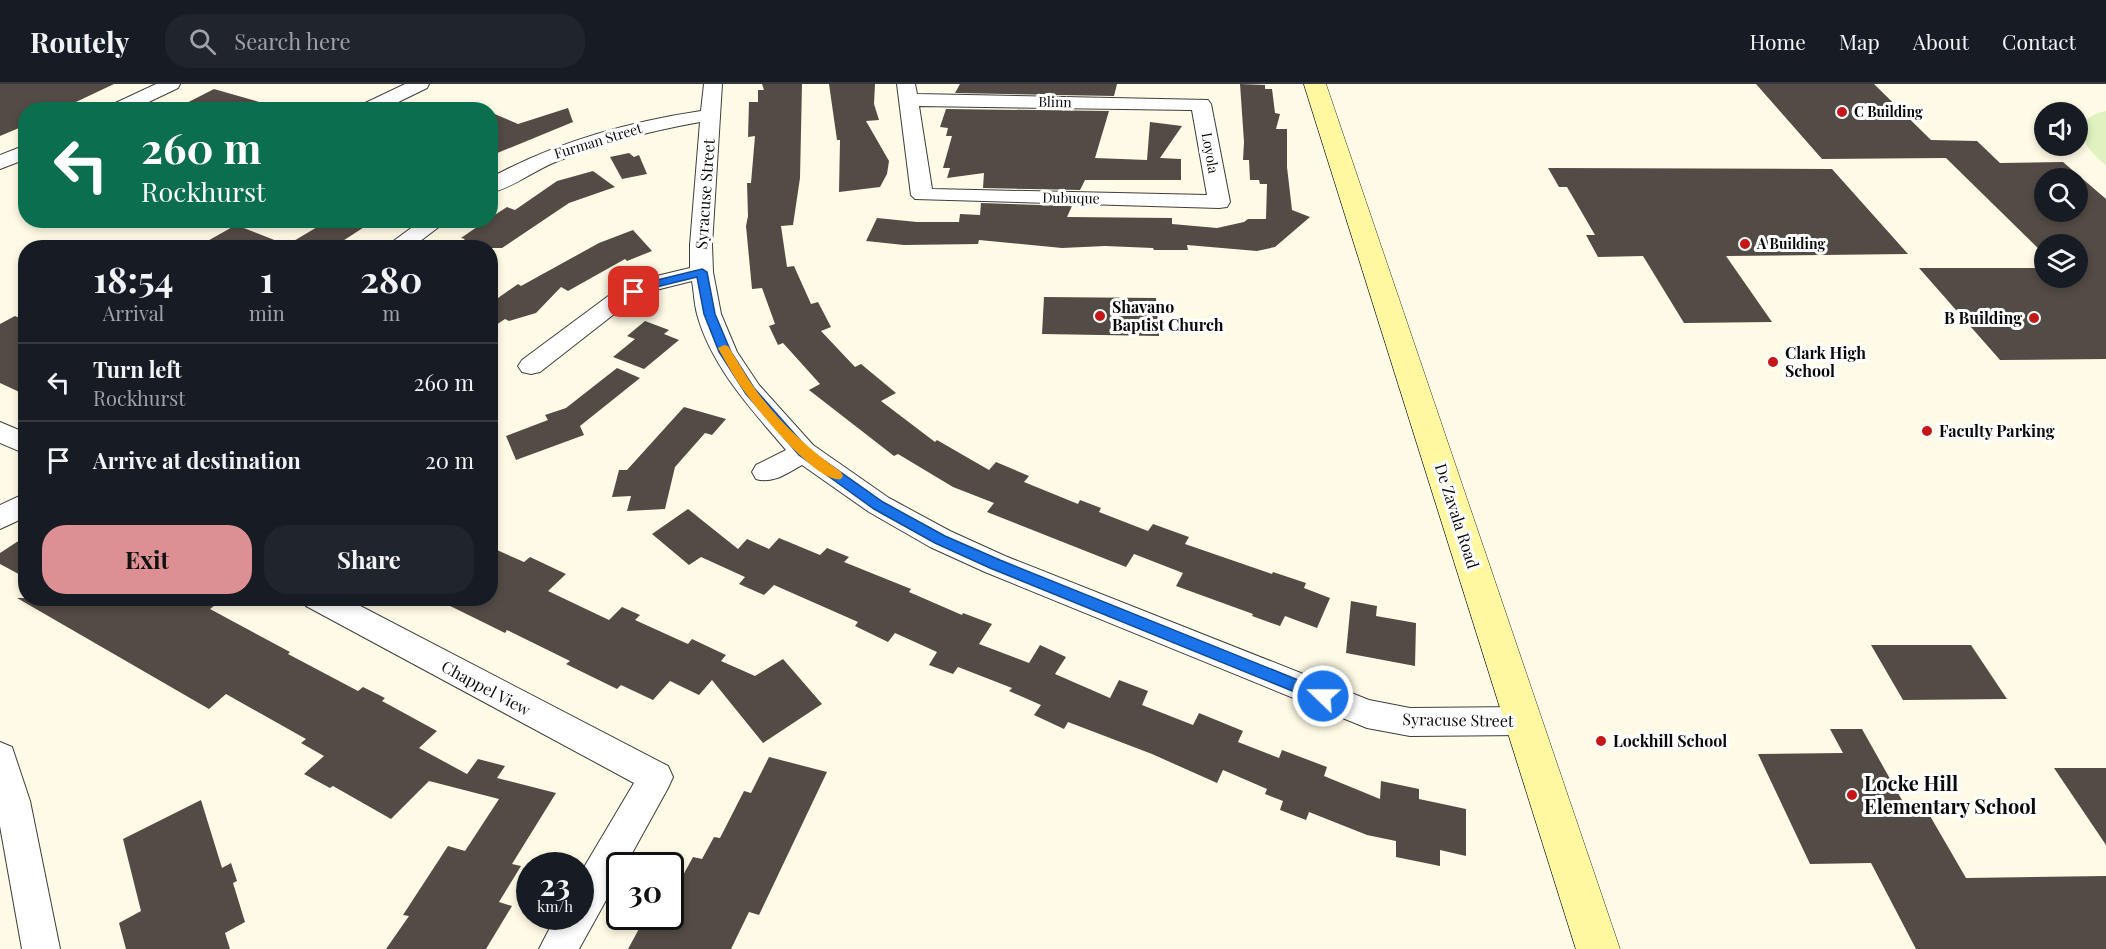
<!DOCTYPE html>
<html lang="en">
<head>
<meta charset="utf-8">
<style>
  :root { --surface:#171b24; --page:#20242c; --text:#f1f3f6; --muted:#9ea1a6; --line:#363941; --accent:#dd9093 }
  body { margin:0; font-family:"Playfair Display",serif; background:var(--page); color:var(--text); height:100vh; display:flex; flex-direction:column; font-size:22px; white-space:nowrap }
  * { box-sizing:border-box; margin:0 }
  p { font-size:20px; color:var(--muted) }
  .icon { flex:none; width:33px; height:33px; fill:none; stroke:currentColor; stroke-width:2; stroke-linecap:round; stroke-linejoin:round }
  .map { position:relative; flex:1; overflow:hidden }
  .details { position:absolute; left:18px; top:156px; width:480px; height:366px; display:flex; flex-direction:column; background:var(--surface); border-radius:24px; box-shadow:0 3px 9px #0003 }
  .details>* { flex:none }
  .guide { position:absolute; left:18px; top:18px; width:480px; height:126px; border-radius:24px; box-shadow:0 3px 9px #0003; background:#0b6e4f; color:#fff; overflow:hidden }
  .tools { position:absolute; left:2034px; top:18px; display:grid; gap:12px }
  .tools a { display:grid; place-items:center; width:54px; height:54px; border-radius:50%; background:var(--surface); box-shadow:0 3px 9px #0003; font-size:30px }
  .speed { position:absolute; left:516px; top:768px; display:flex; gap:12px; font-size:30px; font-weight:700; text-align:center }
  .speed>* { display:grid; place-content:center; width:78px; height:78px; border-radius:50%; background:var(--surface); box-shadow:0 3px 9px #0003; line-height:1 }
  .speed small { font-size:15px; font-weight:400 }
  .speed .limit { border:3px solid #111; border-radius:9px; background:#fff; color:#111 }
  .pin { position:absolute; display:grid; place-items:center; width:51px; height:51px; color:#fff; margin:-26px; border-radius:12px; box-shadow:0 3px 9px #0006 }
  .me { position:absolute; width:66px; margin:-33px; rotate:292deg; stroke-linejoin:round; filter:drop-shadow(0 0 4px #0008) }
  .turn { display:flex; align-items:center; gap:21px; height:126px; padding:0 24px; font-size:27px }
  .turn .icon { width:78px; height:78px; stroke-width:2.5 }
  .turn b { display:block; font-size:42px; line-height:51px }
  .eta { display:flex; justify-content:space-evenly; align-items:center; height:102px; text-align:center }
  .eta b { font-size:36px; font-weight:700; line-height:42px }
  .action { display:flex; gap:12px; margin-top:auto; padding:12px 24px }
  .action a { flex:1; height:69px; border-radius:24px; background:var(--accent); color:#111; font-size:24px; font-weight:700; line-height:69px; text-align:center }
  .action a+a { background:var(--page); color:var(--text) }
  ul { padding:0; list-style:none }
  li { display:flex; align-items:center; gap:18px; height:78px; padding:0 24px; border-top:2px solid var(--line) }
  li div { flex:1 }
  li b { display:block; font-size:22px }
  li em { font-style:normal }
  header { display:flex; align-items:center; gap:36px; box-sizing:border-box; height:84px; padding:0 30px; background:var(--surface); border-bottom:2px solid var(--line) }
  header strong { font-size:28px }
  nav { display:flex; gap:33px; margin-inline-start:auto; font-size:21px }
  .search { width:420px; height:54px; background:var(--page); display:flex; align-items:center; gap:15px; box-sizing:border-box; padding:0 21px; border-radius:24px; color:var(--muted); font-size:22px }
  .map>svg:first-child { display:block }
</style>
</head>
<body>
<header>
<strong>Routely</strong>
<div class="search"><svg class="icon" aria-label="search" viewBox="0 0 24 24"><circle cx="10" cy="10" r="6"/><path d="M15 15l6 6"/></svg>Search here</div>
<nav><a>Home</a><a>Map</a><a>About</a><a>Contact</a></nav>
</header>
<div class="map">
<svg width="2106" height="865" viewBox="0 0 2106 865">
  <rect width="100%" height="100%" fill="#fffbe6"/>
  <path fill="#dff2c0" d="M2106 27V81C2083 64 2066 36 2106 27Z"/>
  <g fill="#534b45" fill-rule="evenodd">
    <polygon points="0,0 114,0 59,26 26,26 26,41 0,52"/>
    <polygon points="762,0 802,0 800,94 793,141 781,142 787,183 794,182 811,220 818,218 831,243 821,247 855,283 861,280 896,309 881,317 935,358 937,356 989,386 996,378 1029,392 1024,398 1078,420 1080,416 1101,424 1099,428 1148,447 1153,440 1189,453 1185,460 1272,490 1273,488 1306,499 1304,504 1330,514 1317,544 1285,532 1280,542 1252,532 1253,530 1176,502 1183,489 1134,470 1126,483 987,428 994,419 953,403 898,370 894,372 809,306 820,300 783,259 778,261 769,242 775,240 762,204 752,205 746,142 748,132 747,99 751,99 755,52 748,53 749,18 758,18 758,6 764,6"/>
    <polygon points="829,0 875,0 874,20 879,36 866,37 889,77 887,90 880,103 839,108 840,56 837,56"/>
    <polygon points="960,0 1117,0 1114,12 955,9"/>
    <polygon points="1240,0 1265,1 1265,5 1272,5 1275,29 1280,30 1276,45 1287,45 1287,83 1292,126 1310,133 1275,163 1257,167 1187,161 1188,166 1154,166 1153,164 1105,162 1062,164 979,156 978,160 904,161 866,157 877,134 917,138 959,138 960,130 980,131 981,119 1072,122 1067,133 1172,134 1172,140 1217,144 1244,138 1248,135 1266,135 1267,100 1260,100 1259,96 1250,96 1249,76 1243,76 1244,58"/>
    <path d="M1756 0H1874L1931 56 1977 57 2000 79 2063 78 2106 115V275L2000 276 1919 184H2044V194H2078V160H2044V170L1946 74 1822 75ZM2044 94H2078V128H2044Z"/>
    <polygon points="214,5 266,20 265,26 173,26"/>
    <polygon points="568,24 573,38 490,72 490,28 518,40"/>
    <polygon points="946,25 1109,27 1095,74 1147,76 1150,38 1182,42 1160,74 1181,75 1181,96 1085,96 1080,106 983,104 984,89 947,94 950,84 943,84 952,52 946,52 948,44 940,43"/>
    <polygon points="629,69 634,73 639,71 647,90 622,95 610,73"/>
    <polygon points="1548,84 1832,85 1908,170 1726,172 1772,238 1684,239 1643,172 1598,173 1586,151 1595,151 1567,103 1559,103"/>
    <polygon points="593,87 615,103 569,119 502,164 454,164 465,155 461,154 487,136 490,136 490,134 507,123 515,126 557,97"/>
    <polygon points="329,136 375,136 332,164 195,164 236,141 287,161"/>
    <polygon points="633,146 652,167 627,177 625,175 568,207 561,203 536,229 509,237 505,235 490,245 490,212 498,214 518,200 521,202 599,159"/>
    <polygon points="1044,213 1156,214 1159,252 1042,250"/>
    <polygon points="15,232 26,237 26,311 0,299 0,240"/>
    <polygon points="645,237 669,246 664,250 679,256 644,285 613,273 635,255 627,252"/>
    <polygon points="617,284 640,294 580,342 584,351 516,376 506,352 548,336 545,331 566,324"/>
    <polygon points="684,323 726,335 712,351 705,349 675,383 665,425 627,427 631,412 612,413 619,386 627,386"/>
    <polygon points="688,425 738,465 747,455 769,465 779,454 820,471 827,464 849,473 844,478 911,505 909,508 962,531 963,529 992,540 979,560 1029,579 1040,561 1066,573 1055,590 1110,614 1119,596 1148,607 1142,621 1193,641 1199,629 1243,647 1238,658 1279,674 1282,666 1327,683 1324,692 1380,715 1381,697 1419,705 1419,715 1466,725 1466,772 1440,766 1440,782 1396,773 1396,757 1367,751 1309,728 1306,736 1280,726 1283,717 1265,710 1267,705 1223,686 1217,699 1152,670 1068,638 1064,645 1034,631 1041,621 1009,607 1012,604 958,583 953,590 929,581 937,568 895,549 888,558 855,542 858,538 774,501 764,511 739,500 745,493 701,473 689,481 652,450"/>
    <polygon points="26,452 26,494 0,480 0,469"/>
    <polygon points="490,463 524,478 530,473 566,490 548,507 609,536 622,523 640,531 635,536 688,560 692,555 726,571 721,577 755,592 783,575 822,620 763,659 712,596 699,611 670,597 653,616 621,601 617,605 566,580 570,577 507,546 505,549 434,514 490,514"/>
    <polygon points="17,514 224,514 210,525 290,568 288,570 358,607 363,603 385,614 382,617 437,647 419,664 467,690 478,675 505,682 497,694 556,709 512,780 521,782 499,818 512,822 486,865 386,865 409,832 403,831 448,762 465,767 499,715 429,697 391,735 333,702 330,704 304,690 324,672 301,659 306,655 226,610 209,625"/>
    <polygon points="1351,517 1377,522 1376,532 1416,539 1415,582 1346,569"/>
    <polygon points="1871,561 1971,561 2007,615 1903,616"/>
    <polygon points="1830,645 1862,645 1907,725 1926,725 1966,794 2106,792 2106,865 1916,865 1871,779 1810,780 1758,670 1843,669"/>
    <polygon points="769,673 827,688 759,831 749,828 731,865 628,865 646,832 670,832 670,815 693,773 702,775 714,753 720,754 744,707 751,709"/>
    <polygon points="2054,684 2106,684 2106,761"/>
    <polygon points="201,716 222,784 231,779 237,797 233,799 245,838 225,849 230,865 126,865 119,839 141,827 123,755"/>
  </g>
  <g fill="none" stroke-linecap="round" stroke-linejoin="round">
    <g stroke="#3d3d3d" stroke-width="2">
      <g id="minor">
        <polygon points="156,0 180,0 178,4 132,26 107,26 109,22"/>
        <polygon points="405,0 429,0 427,4 382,26 357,26 359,22"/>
        <path d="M704 0H722L712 161 713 188 721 230 737 268 759 301 813 361 889 414 950 447 1005 472 1369 616 1410 624 1524 623 1536 627 1541 637 1536 647 1524 651 1410 652 1367 644 985 488 930 463 869 428 802 381C787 389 774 400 756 395L752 388 756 381 786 366C751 325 711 282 697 230 694 219 694 208 692 197L656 206 627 220 540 288 531 290 522 288 518 282 522 276 611 210 640 196 690 184V161L700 38C650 47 601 59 553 79 532 88 512 104 490 109V94C556 58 628 38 701 27Z"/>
        <path d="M897 0H915L917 10 1208 16 1211 20 1230 118 1227 123 1219 124 915 115 911 111ZM919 22 1192 26 1207 111 932 105Z"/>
        <polygon points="26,61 26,75 0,85 0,71"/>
        <polygon points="422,136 448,136 411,164 384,164"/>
        <polygon points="0,338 26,349 26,370 0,359"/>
        <polygon points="26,409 26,433 0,445 0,421"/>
        <polygon points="302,514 345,514 668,682 673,693 668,704 625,782 620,782 620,791 579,865 539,865 556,832 580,832 580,790 634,699 306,522"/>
        <polygon points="0,658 12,663 30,717 60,865 22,865 0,742"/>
      </g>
    </g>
    <g stroke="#2c2c2c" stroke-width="1">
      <polygon id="secondary" points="1304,0 1326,0 1620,865 1576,865"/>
    </g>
    <use href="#minor" fill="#fff" fill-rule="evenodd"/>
    <use href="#secondary" fill="#fff8a1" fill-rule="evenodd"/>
  </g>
  <polygon fill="#1a73e8" stroke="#114b97" stroke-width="1.5" points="702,185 707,188 715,230 731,268 754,304 808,365 883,418 945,452 1000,476 1328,608 1331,612 1328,617 1323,619 1317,617 990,484 935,459 874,425 799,371 746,310 719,268 704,230 697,193 652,204 634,212 628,208 645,199"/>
  <path fill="#f59e0b" d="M724 261 728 262C737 276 745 291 755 305 779 338 808 365 841 388L843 392 841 395C819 401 760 329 747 311 736 297 727 280 718 264Z"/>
  <g fill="#c41719" stroke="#fff" stroke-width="2">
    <circle cx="1842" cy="28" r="6"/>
    <circle cx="1745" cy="160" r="6"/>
    <circle cx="1100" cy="232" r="6"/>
    <circle cx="2034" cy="234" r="6"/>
    <circle cx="1773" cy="278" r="6"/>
    <circle cx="1927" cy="347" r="6"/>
    <circle cx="1601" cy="657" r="6"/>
    <circle cx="1852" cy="711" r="6"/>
  </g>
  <g text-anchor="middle" stroke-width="6" stroke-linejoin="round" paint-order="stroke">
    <g font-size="14" fill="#0a0a0a" stroke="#fff">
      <text transform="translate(1055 18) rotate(1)" y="5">Blinn</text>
      <text transform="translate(598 57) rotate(-17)" y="5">Furman Street</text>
      <text transform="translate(1210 69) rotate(80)" y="5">Loyola</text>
      <text transform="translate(1071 114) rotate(1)" y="5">Dubuque</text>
    </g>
    <g font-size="14" font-weight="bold" fill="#0a0a0a" stroke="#fff" text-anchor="start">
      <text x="1854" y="33">C Building</text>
      <text x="1757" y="165">A Building</text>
    </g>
    <g font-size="16" fill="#0a0a0a" stroke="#fff">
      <text transform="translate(705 110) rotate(-86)" y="6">Syracuse Street</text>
      <text transform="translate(1457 432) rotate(72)" y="6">De Zavala Road</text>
      <text transform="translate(486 604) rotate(28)" y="6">Chappel View</text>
      <text transform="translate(1458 636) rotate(1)" y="6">Syracuse Street</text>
    </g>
    <g font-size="16" font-weight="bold" fill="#0a0a0a" stroke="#fff" text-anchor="start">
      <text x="1112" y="229">Shavano<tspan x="1112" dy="18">Baptist Church</tspan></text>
      <text x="2022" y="240" text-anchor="end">B Building</text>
      <text x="1785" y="275">Clark High<tspan x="1785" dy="18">School</tspan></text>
      <text x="1939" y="353">Faculty Parking</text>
      <text x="1613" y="663">Lockhill School</text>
    </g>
    <g font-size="20" font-weight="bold" fill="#0a0a0a" stroke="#fff" text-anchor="start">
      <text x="1864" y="707">Locke Hill<tspan x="1864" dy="23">Elementary School</tspan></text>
    </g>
  </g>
</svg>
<div class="tools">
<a><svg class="icon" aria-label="sound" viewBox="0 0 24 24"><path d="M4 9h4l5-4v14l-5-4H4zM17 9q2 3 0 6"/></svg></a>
<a><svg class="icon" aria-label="search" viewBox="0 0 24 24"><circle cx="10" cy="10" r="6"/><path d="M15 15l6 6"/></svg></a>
<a><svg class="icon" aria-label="layers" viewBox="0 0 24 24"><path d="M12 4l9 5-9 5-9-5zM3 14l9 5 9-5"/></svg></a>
</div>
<div class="speed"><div>23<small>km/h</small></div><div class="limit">30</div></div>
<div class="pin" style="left:634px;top:208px;background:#d93025"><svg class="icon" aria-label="arrive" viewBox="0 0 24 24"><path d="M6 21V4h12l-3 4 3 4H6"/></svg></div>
<svg class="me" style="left:1323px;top:612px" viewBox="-20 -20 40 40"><circle r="17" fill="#1a73e8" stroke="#fff" stroke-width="3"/><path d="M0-11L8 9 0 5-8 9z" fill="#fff"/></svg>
<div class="guide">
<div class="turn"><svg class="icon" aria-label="left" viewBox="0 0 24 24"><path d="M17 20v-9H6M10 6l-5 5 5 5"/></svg><div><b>260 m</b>Rockhurst</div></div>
</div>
<section class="details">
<div class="eta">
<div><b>18:54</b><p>Arrival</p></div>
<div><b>1</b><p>min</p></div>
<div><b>280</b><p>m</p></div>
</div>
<ul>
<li><svg class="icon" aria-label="left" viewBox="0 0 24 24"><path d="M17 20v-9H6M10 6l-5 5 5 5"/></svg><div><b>Turn left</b><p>Rockhurst</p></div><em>260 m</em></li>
<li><svg class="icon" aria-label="arrive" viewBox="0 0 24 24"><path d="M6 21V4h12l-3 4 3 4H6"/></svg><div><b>Arrive at destination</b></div><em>20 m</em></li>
</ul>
<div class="action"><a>Exit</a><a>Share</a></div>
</section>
</div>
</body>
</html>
